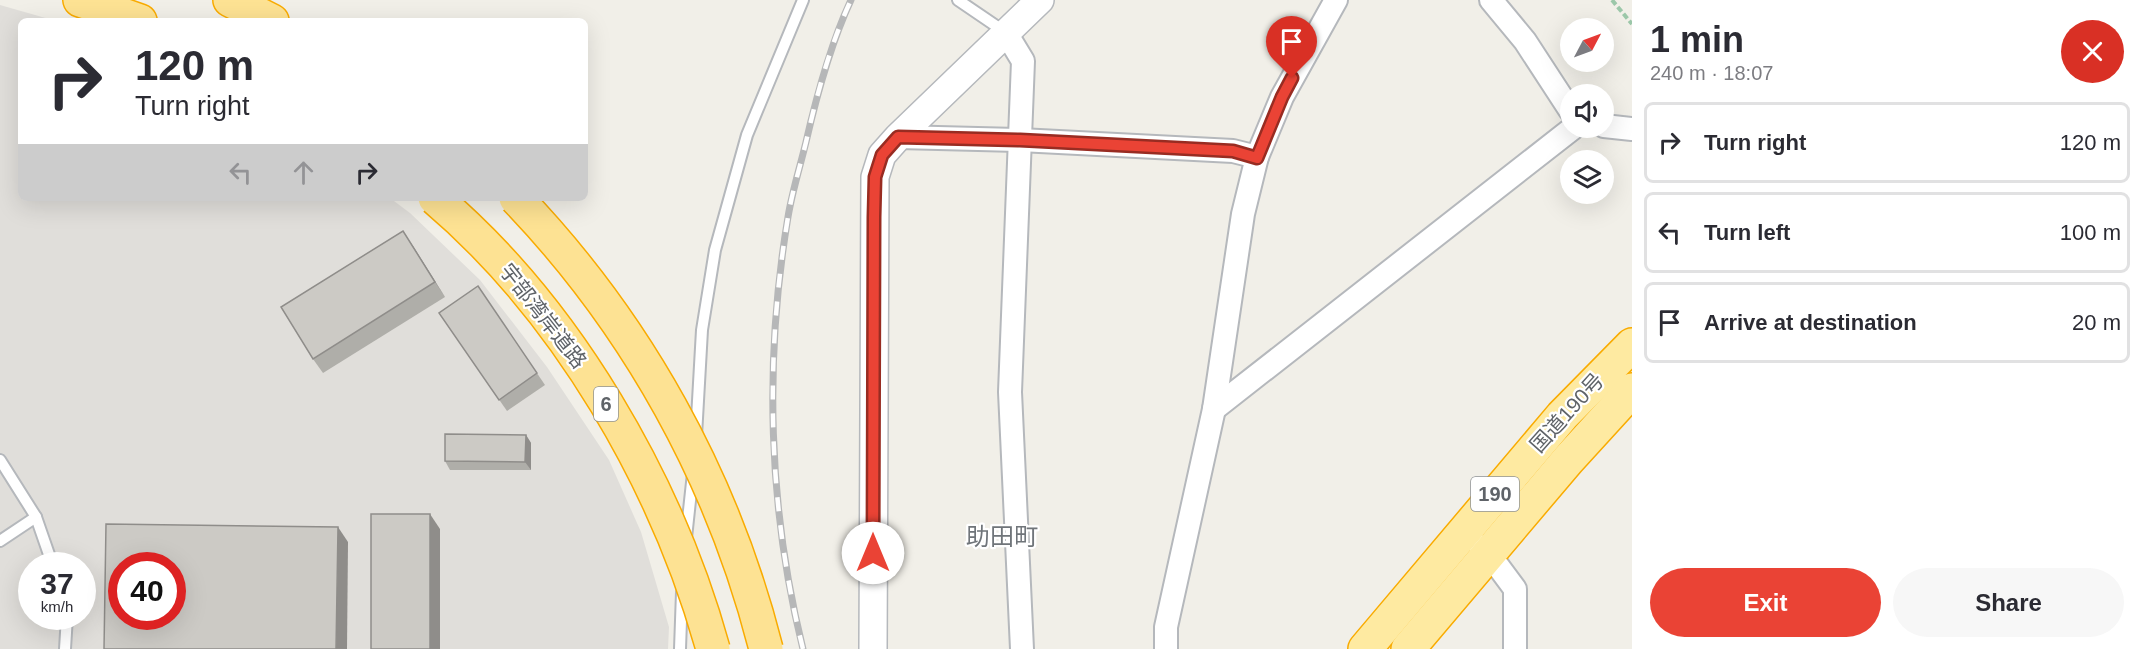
<!DOCTYPE html>
<html lang="en">
<head>
<meta charset="utf-8">
<style>
  :root { --surface:#fff; --page:#f7f7f7; --text:#2b2b33; --muted:#7c7c81; --line:#e1e1e2; --accent:#ea4335 }
  body { margin:0; font-family:Helvetica,"Noto Sans JP",sans-serif; background:var(--page); color:var(--text); height:100vh; display:flex; flex-direction:column; font-size:22px; white-space:nowrap }
  * { box-sizing:border-box; margin:0 }
  p { font-size:20px; color:var(--muted) }
  .icon { flex:none; width:33px; height:33px; fill:none; stroke:currentColor; stroke-width:2; stroke-linecap:round; stroke-linejoin:round }
  .map { position:relative; flex:1; overflow:hidden }
  .details { display:flex; flex-direction:column; background:var(--surface); width:510px }
  .details>* { flex:none }
  .banner { position:absolute; left:18px; top:18px; width:570px; height:183px; border-radius:9px; box-shadow:0 6px 24px #0002; background:#fff; color:var(--text); overflow:hidden }
  .needle { width:39px; rotate:49deg }
  .fabs { position:absolute; left:1560px; top:18px; display:grid; gap:12px }
  .fabs a { display:grid; place-items:center; width:54px; height:54px; border-radius:50%; background:var(--surface); box-shadow:0 6px 24px #0002; font-size:30px }
  .speed { position:absolute; left:18px; top:552px; display:flex; gap:12px; font-size:30px; font-weight:700; text-align:center }
  .speed>* { display:grid; place-content:center; width:78px; height:78px; border-radius:50%; background:var(--surface); box-shadow:0 6px 24px #0002; line-height:1 }
  .speed small { font-size:15px; font-weight:400 }
  .speed .limit { border:9px solid #d22; background:#fff; color:#111 }
  .pin { position:absolute; display:grid; place-items:center; width:51px; height:51px; color:#fff; margin:-62px -26px; border-radius:50% 50% 50% 0; rotate:-45deg; box-shadow:0 0 6px #0007 }
  .pin .icon { rotate:45deg }
  .me { position:absolute; width:66px; margin:-33px; rotate:0deg; stroke-linejoin:round; filter:drop-shadow(0 0 4px #0008) }
  .turn { display:flex; align-items:center; gap:21px; height:126px; padding:0 18px; font-size:27px }
  .turn .icon { width:78px; height:78px; stroke-width:2.5 }
  .turn b { display:block; font-size:42px; line-height:51px }
  .lanes { display:flex; align-items:center; height:57px; padding:0 18px; background:#0003; justify-content:center; gap:30px; direction:ltr }
  .lanes .off { opacity:.35 }
  .round { display:grid; place-items:center; flex:none; width:63px; height:63px; border-radius:32px; background:var(--page) }
  .headline { display:flex; align-items:center; justify-content:space-between; height:102px; padding:0 18px }
  h1 { font-size:36px; font-weight:800; line-height:45px }
  .action { display:flex; gap:12px; margin-top:auto; padding:12px 18px }
  .action a { flex:1; height:69px; border-radius:36px; background:var(--accent); color:#fff; font-size:24px; font-weight:800; line-height:69px; text-align:center }
  .action a+a { background:var(--page); color:var(--text) }
  ul { padding:0; list-style:none }
  li { display:flex; align-items:center; gap:18px; height:81px; margin:0 12px 9px; padding:0 6px; border:3px solid var(--line); border-radius:9px }
  li div { flex:1 }
  li b { display:block; font-size:22px }
  li em { font-style:normal }
  main { display:flex; flex:1; min-height:0 }
  .map>svg:first-child { display:block }
</style>
</head>
<body>
<main>
<div class="map">
<svg width="1632" height="649" viewBox="0 0 1632 649">
  <rect width="100%" height="100%" fill="#f1efe8"/>
  <path fill="#e0deda" fill-rule="evenodd" d="M0 5 56 21H21V198H390L410 213 480 280 547 367 609 460 641 532 669 627 668 649H0ZM32 566H82V616H32ZM122 566H172V616H122Z"/>
  <g fill="none" stroke-linecap="round" stroke-linejoin="round">
    <g stroke="#b5b8bc" stroke-width="14">
      <g id="service">
        <polyline points="958,0 1005,32"/>
        <polyline points="696,436 702,330 715,250 747,135 803,0"/>
        <polyline points="0,460 36,517 53,566"/>
        <polyline points="686,538 693,473"/>
        <polyline points="0,541 36,517"/>
        <polyline points="65,649 67,616"/>
        <polyline points="680,649 682,592"/>
      </g>
    </g>
    <g stroke="#b5b8bc" stroke-width="26">
      <g id="minor">
        <polyline points="1491,0 1525,41 1570,110"/>
        <polyline points="1006,33 1023,61 1010,392 1022,649"/>
        <polyline points="1604,126 1632,129"/>
        <polyline points="898,137 1020,140 1233,151 1257,157"/>
        <polyline points="1214,409 1573,128"/>
        <polyline points="1480,546 1489,554 1515,589 1515,649"/>
        <polyline points="1166,649 1166,627 1214,409 1243,214 1257,157 1282,97 1336,0"/>
      </g>
    </g>
    <g stroke="#b5b8bc" stroke-width="30">
      <polyline id="tertiary" points="873,649 875,177 882,155 898,137 1040,0"/>
    </g>
    <g stroke="#f9ab00" stroke-width="36">
      <g id="trunk">
        <polyline points="1365,649 1562,416 1632,345"/>
        <polyline points="1408,649 1568,460 1632,390"/>
      </g>
    </g>
    <g stroke="#f9ab00" stroke-width="36">
      <g id="motorway">
        <polyline points="80,0 140,21"/>
        <polyline points="230,0 272,21"/>
      </g>
    </g>
    <polyline stroke="#9cc7a9" stroke-width="4" stroke-dasharray="6 3" stroke-linecap="butt" points="1612,0 1632,24"/>
    <use href="#service" stroke="#fff" stroke-width="10"/>
    <use href="#minor" stroke="#fff" stroke-width="22"/>
    <use href="#tertiary" stroke="#fff" stroke-width="27"/>
    <use href="#trunk" stroke="#feeaa1" stroke-width="33"/>
    <use href="#motorway" stroke="#fde293" stroke-width="33"/>
    <g stroke="#b6b7b8" stroke-width="7">
      <path id="rail" d="M803 649C768 508 764 360 788 217 792 192 800 167 806 142 817 94 830 45 851 0"/>
    </g>
    <use href="#rail" stroke="#fff" stroke-width="4.5" stroke-dasharray="14" stroke-linecap="butt"/>
    <g stroke="#f9ab00" stroke-width="36" stroke-linecap="butt">
      <g id="motorway-bridge">
        <path d="M435 198C567 310 667 483 713 649"/>
        <path d="M516 198C637 324 723 479 766 649"/>
      </g>
    </g>
    <use href="#motorway-bridge" stroke="#fde293" stroke-width="33"/>
  </g>
  <g fill="#afaea9">
    <polygon points="413,246 445,297 323,373 313,359"/>
    <polygon points="478,286 545,385 507,411 439,313"/>
    <polygon points="526,435 531,443 531,470 450,470 445,461"/>
  </g>
  <g fill="#8f8d8a">
    <polygon points="403,231 413,246 445,297 435,282"/>
    <polygon points="526,435 531,443 531,470 525,462"/>
    <polygon points="430,514 440,529 440,649 430,649"/>
    <polygon points="338,527 348,542 347,649 336,649"/>
  </g>
  <g fill="#cccac5" stroke="#8f8d8a" stroke-width="1.5" fill-rule="evenodd">
    <polygon points="403,231 435,282 313,359 281,307"/>
    <polygon points="478,286 537,373 499,400 439,313"/>
    <polygon points="445,434 526,435 525,462 445,461"/>
    <rect x="371" y="514" width="59" height="135"/>
    <path d="M106 524 338 527 336 649H104ZM122 566H172V616H122Z"/>
  </g>
  <g fill="none" stroke-linecap="round" stroke-linejoin="round">
    <g stroke="#982c22" stroke-width="15">
      <polyline id="route" points="873,553 874,217 875,177 882,155 898,137 1020,140 1233,151 1257,158 1282,97 1292,78"/>
    </g>
    <use href="#route" stroke="#ea4335" stroke-width="10"/>
  </g>
  <g text-anchor="middle" stroke-width="4.5" stroke-linejoin="round" paint-order="stroke">
    <g fill="#fff" stroke="#8f9295" stroke-width="1.5">
      <rect x="594" y="387" width="24" height="34" rx="4.5"/>
      <rect x="1471" y="477" width="48" height="34" rx="4.5"/>
    </g>
    <g font-size="20" font-weight="bold" fill="#5f6368">
      <text x="606" y="411">6</text>
      <text x="1495" y="501">190</text>
    </g>
    <g font-size="21" fill="#5f6368" stroke="#fff">
      <text transform="translate(543 316) rotate(52)" y="7">宇部湾岸道路</text>
      <text transform="translate(1567 413) rotate(-48)" y="7">国道190号</text>
    </g>
    <g font-size="24" fill="#70757a" stroke="#fff">
      <text x="1002" y="545">助田町</text>
    </g>
  </g>
</svg>
<div class="fabs">
<a><svg class="needle" viewBox="-14 -14 28 28"><path d="M0-13l5 13h-10z" fill="#e53935"/><path d="M0 13l5-13h-10z" fill="#7c7c81"/></svg></a>
<a><svg class="icon" aria-label="sound" viewBox="0 0 24 24"><path d="M4 9h4l5-4v14l-5-4H4zM17 9q2 3 0 6"/></svg></a>
<a><svg class="icon" aria-label="layers" viewBox="0 0 24 24"><path d="M12 4l9 5-9 5-9-5zM3 14l9 5 9-5"/></svg></a>
</div>
<div class="speed"><div>37<small>km/h</small></div><div class="limit">40</div></div>
<div class="pin" style="left:1292px;top:78px;background:#d93025"><svg class="icon" aria-label="arrive" viewBox="0 0 24 24"><path d="M6 21V4h12l-3 4 3 4H6"/></svg></div>
<svg class="me" style="left:873px;top:553px" viewBox="-20 -20 40 40"><circle r="19" fill="#fff"/><path d="M0-13L10 11 0 6-10 11z" fill="#ea4335"/></svg>
<div class="banner">
<div class="turn"><svg class="icon" aria-label="right" viewBox="0 0 24 24"><path d="M7 20v-9h11M14 6l5 5-5 5"/></svg><div><b>120 m</b>Turn right</div></div>
<div class="lanes"><svg class="icon off" aria-label="left" viewBox="0 0 24 24"><path d="M17 20v-9H6M10 6l-5 5 5 5"/></svg><svg class="icon off" aria-label="ahead" viewBox="0 0 24 24"><path d="M12 20V5M6 11l6-6 6 6"/></svg><svg class="icon" aria-label="right" viewBox="0 0 24 24"><path d="M7 20v-9h11M14 6l5 5-5 5"/></svg></div>
</div>
</div>
<section class="details">
<div class="headline"><div><h1>1 min</h1><p>240 m · 18:07</p></div><a class="round" style="background:#d93025;color:#fff"><svg class="icon" aria-label="close" viewBox="0 0 24 24"><path d="M6 6l12 12M18 6L6 18"/></svg></a></div>
<ul>
<li><svg class="icon" aria-label="right" viewBox="0 0 24 24"><path d="M7 20v-9h11M14 6l5 5-5 5"/></svg><div><b>Turn right</b></div><em>120 m</em></li>
<li><svg class="icon" aria-label="left" viewBox="0 0 24 24"><path d="M17 20v-9H6M10 6l-5 5 5 5"/></svg><div><b>Turn left</b></div><em>100 m</em></li>
<li><svg class="icon" aria-label="arrive" viewBox="0 0 24 24"><path d="M6 21V4h12l-3 4 3 4H6"/></svg><div><b>Arrive at destination</b></div><em>20 m</em></li>
</ul>
<div class="action"><a>Exit</a><a>Share</a></div>
</section>
</main>
</body>
</html>
